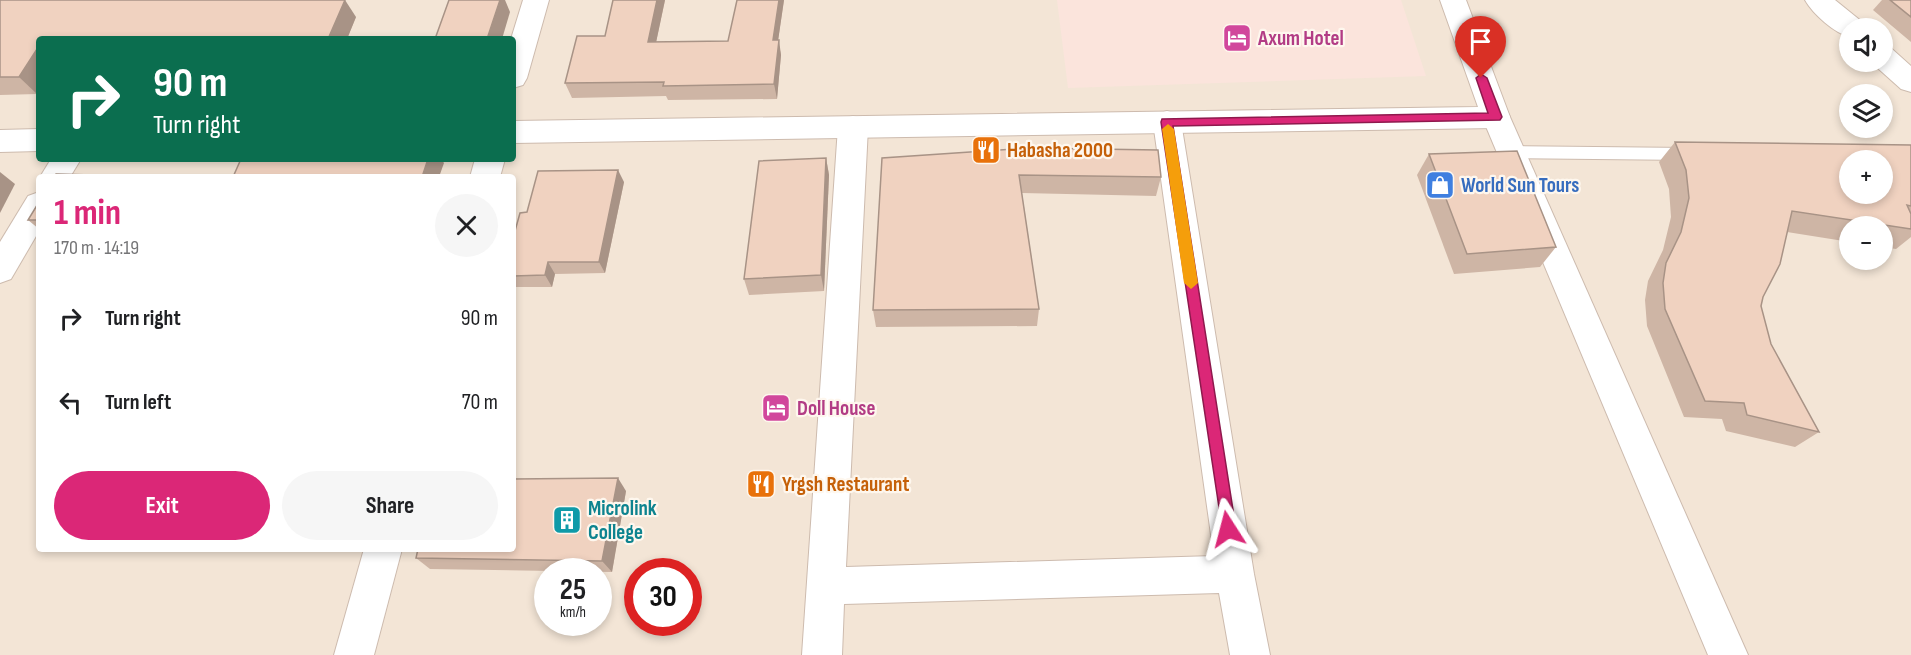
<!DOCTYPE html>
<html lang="en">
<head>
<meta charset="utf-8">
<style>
  :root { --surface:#fff; --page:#f6f6f6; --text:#202124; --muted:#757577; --accent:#db2777 }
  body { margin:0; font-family:"Sofia Sans Condensed",sans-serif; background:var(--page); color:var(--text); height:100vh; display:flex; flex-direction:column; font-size:22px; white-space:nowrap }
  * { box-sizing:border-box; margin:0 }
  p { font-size:20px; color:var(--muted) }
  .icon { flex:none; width:33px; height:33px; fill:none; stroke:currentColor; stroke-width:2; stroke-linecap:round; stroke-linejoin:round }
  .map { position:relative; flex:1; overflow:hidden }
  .side { position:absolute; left:36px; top:174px; width:480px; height:378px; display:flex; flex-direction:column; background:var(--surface); border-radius:6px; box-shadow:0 3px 9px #0003 }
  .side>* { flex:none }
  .top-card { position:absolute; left:36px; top:36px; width:480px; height:126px; border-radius:6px; box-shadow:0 3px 9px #0003; background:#0b6e4f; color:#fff; overflow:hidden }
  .tools { position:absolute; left:1839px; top:18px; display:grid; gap:12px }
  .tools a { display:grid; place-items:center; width:54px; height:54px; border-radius:50%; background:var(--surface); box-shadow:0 3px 9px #0003; font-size:30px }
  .speed { position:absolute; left:534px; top:558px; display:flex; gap:12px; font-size:30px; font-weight:700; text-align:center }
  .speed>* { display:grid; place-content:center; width:78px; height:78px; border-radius:50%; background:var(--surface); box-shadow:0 3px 9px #0003; line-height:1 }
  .speed small { font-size:15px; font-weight:400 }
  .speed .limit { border:9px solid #d22; background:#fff; color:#111 }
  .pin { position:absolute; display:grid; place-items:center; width:51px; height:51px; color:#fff; margin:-62px -26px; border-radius:50% 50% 50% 0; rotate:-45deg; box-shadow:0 0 6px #0007 }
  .pin .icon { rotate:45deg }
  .me { position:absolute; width:66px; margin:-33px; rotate:351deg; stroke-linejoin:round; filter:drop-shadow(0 0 4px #0008) }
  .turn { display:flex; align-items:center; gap:21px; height:126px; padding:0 18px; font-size:27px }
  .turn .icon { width:78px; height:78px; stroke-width:2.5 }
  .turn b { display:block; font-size:42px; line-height:51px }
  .round { display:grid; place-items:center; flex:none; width:63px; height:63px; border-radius:32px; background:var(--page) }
  .overview { display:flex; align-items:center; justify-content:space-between; height:102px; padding:0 18px }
  h1 { font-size:36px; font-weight:700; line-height:45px; color:var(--accent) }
  .cta { display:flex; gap:12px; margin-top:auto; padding:12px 18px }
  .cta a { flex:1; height:69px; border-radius:36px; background:var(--accent); color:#fff; font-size:24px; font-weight:700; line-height:69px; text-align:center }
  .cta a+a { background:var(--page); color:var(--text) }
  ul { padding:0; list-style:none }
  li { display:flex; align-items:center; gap:18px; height:84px; padding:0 18px }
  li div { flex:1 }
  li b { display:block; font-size:22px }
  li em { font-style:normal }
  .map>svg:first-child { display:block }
</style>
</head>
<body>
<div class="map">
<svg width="1911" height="655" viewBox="0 0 1911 655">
  <rect width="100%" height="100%" fill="#fcf3e7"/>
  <path fill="#f3e5d6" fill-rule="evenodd" d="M0 0H1911V655H0ZM1850 28H1882V62H1850ZM39 39H513V159H39ZM1850 94H1882V128H1850ZM1850 160H1882V194H1850ZM39 177H513V549H39ZM1850 226H1882V260H1850ZM548 572H598V622H548ZM638 572H688V622H638Z"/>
  <polygon fill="#fbe4dc" points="1057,0 1401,0 1426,76 1068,88"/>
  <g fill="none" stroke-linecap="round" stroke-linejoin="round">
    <g stroke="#cdbbae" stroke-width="2">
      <polygon id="service" points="1511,146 1689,148 1695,150 1697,154 1695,158 1689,160 1511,158 1505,156 1503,152 1505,148"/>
    </g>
    <g stroke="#cdbbae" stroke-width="2">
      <g id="minor">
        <polygon points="523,0 549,0 527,78 523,85 513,88 513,39 511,39"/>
        <path d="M1805 0H1835L1861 21 1865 28H1850V37C1834 33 1813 14 1805 0Z"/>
        <polygon points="1882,46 1892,49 1911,66 1911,92 1901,89 1872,63 1882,62"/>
        <polygon points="1496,106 1506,109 1510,117 1748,655 1708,655 1482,117 1486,109"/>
        <polygon points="1167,111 1177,114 1181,122 1254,574 1270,655 1230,655 1219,593 844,604 842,655 802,655 838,127 843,119 853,116 863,119 868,127 846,567 1214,556 1153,122 1157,114"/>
        <polygon points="51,159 81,159 70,177 40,177"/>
        <polygon points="39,192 39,231 11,279 0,283 0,242 28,196"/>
      </g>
    </g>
    <g stroke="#cdbbae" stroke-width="2">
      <g id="tertiary">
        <polygon points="1440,0 1466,0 1510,117 1506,125 1496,128 513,143 513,121 1478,107"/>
        <polygon points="39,129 39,151 0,152 0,130"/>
        <polygon points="475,159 505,159 500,177 470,177"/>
        <polygon points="364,549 402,549 374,655 334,655"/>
      </g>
    </g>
    <use href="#service" fill="#fff" fill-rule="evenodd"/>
    <use href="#minor" fill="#fff" fill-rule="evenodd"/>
    <use href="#tertiary" fill="#fff" fill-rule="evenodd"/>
  </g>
  <g fill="#ceb5a5">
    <polygon points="0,0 356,17 347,39 39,39 37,94 0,95"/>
    <polygon points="665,0 656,42 728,41 784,0 778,40 781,55 777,99 668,100 666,96 572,98 565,83 605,36"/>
    <polygon points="1882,0 1911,0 1911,42 1873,10"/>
    <polygon points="1675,142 1911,145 1911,237 1896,249 1882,247 1882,226 1850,226 1850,242 1787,232 1763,297 1761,306 1771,344 1819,432 1795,447 1726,431 1722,419 1684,417 1647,326 1645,300 1648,281 1663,250 1671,217 1669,189 1659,162"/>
    <polygon points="1429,154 1556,247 1540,267 1454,274 1417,175"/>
    <polygon points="826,158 829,175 824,291 749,295 744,279"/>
    <polygon points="882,158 1161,177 1156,196 1022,193 1039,309 1037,326 876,327 873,310"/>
    <polygon points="624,182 605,273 555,274 552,287 513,287 513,238 527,212"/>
    <polygon points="39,202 39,229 28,220"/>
    <polygon points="626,491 612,572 430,569 416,558"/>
  </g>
  <g fill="#a89386">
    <polygon points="345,0 356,17 347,39 328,39"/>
    <polygon points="500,0 505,0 510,12 502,39 487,39"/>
    <polygon points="657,0 665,0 653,57 648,42"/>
    <polygon points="779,0 784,0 776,55 773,40"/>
    <polygon points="779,40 781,55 777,99 774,84"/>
    <polygon points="39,46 39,91 37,94 19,77"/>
    <polygon points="826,158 829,175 824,291 821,275"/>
    <polygon points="428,159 441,159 444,163 439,177 422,177"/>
    <polygon points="618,170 624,182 605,273 599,262"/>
    <polygon points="0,172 15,184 0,213"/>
    <polygon points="548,262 555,274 552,287 545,275"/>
    <polygon points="618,478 626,491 612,572 602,561"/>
  </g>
  <g fill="#f0d2c0" stroke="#a89386" stroke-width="1.5" fill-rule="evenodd">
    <polygon points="0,0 345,0 328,39 39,39 39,46 19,77 0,77"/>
    <polygon points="449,0 500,0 487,39 435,39"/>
    <polygon points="613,0 657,0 648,42 728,41 737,0 779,0 773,40 779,40 774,84 663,86 664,82 565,83 577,36 605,36"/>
    <polygon points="1890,0 1911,0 1911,17"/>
    <path d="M1675 142 1911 145V206L1907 205 1911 214V229L1792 211 1780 264 1763 297 1761 306 1771 344 1819 432 1747 415 1744 403 1705 401 1665 309 1663 283 1666 263 1681 232 1689 198 1686 170ZM1850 160H1882V194H1850Z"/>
    <polygon points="1030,148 1158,150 1161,177 1019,175 1039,309 873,310 882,158"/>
    <polygon points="1517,151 1556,247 1467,254 1429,154"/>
    <polygon points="826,158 821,275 744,279 759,161"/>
    <polygon points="241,159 428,159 422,177 233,177"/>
    <polygon points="618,170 599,262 548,262 545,275 513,276 513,238 520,213 527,212 538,171"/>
    <polygon points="56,174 166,177 54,177"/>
    <polygon points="39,202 39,220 28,220"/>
    <polygon points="618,478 602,561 416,558 418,549 513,549 513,479"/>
  </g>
  <polygon fill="#db2777" stroke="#8e194d" stroke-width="1.5" points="1481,74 1487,78 1502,117 1500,120 1173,126 1236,529 1234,534 1228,536 1223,534 1161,122 1162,119 1488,113 1476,78"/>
  <polygon fill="#f59e0b" points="1168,124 1174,129 1198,283 1191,289 1184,283 1162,129"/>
  <defs>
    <g id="hotel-square" transform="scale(1.5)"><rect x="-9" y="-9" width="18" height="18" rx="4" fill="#d1479c" stroke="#fef7ee"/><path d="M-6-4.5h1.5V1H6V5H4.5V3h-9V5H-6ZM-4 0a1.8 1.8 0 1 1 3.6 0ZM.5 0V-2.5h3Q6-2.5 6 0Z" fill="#fff"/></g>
    <g id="restaurant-square" transform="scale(1.5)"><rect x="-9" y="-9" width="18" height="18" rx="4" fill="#e8710a" stroke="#fef7ee"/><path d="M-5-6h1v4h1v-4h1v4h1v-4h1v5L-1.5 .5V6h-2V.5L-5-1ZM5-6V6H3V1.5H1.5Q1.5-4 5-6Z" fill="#fff"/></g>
    <g id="shop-square" transform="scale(1.5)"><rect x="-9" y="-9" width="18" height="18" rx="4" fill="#3f7fe0" stroke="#fef7ee"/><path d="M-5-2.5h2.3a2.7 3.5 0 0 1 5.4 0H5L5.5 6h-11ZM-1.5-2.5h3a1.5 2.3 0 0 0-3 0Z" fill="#fff"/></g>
    <g id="building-square" transform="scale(1.5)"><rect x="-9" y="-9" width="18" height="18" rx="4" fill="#0f9aa8" stroke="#fef7ee"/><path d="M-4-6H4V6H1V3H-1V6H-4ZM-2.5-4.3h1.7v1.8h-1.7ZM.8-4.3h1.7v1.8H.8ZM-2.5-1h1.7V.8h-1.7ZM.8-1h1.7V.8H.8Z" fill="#fff"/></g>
  </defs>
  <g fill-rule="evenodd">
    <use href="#hotel-square" x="1237" y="38"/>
    <use href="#restaurant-square" x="986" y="150"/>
    <use href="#shop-square" x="1440" y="185"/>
    <use href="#hotel-square" x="776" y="408"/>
    <use href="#restaurant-square" x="761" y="484"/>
    <use href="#building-square" x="567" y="520"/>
  </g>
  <g text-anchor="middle" stroke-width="4.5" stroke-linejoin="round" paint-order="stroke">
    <g font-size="21" font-weight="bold" fill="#b23c85" stroke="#fef7ee" text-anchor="start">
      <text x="1258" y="45">Axum Hotel</text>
      <text x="797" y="415">Doll House</text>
    </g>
    <g font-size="21" font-weight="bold" fill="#c56008" stroke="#fef7ee" text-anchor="start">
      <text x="1007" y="157">Habasha 2000</text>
      <text x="782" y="491">Yrgsh Restaurant</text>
    </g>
    <g font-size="21" font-weight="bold" fill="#366cbe" stroke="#fef7ee" text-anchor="start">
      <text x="1461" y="192">World Sun Tours</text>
    </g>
    <g font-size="21" font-weight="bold" fill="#0d838f" stroke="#fef7ee" text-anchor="start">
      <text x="588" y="515">Microlink<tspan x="588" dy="24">College</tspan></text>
    </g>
  </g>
</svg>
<div class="tools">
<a><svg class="icon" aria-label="sound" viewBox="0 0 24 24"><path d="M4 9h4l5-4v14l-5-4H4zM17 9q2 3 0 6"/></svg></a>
<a><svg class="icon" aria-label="layers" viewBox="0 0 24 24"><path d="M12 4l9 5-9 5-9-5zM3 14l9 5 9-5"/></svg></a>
<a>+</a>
<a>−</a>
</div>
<div class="speed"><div>25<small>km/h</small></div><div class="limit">30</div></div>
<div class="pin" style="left:1481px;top:78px;background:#d93025"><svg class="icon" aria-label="arrive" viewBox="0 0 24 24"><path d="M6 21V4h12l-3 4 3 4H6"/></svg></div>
<svg class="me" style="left:1228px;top:529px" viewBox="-20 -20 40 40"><path d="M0-17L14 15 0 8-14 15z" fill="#db2777" stroke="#fff" stroke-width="4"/></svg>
<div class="top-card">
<div class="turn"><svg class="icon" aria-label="right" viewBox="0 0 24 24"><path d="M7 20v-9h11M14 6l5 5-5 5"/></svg><div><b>90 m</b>Turn right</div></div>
</div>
<section class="side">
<div class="overview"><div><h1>1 min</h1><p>170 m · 14:19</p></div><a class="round"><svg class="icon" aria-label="close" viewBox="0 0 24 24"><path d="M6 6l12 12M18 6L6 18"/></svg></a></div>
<ul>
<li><svg class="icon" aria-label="right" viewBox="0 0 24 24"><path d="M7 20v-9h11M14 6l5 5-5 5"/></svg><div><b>Turn right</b></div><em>90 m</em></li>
<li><svg class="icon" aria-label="left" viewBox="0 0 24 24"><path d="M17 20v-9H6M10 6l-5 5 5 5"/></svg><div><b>Turn left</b></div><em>70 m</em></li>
</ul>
<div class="cta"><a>Exit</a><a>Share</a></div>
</section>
</div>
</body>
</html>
